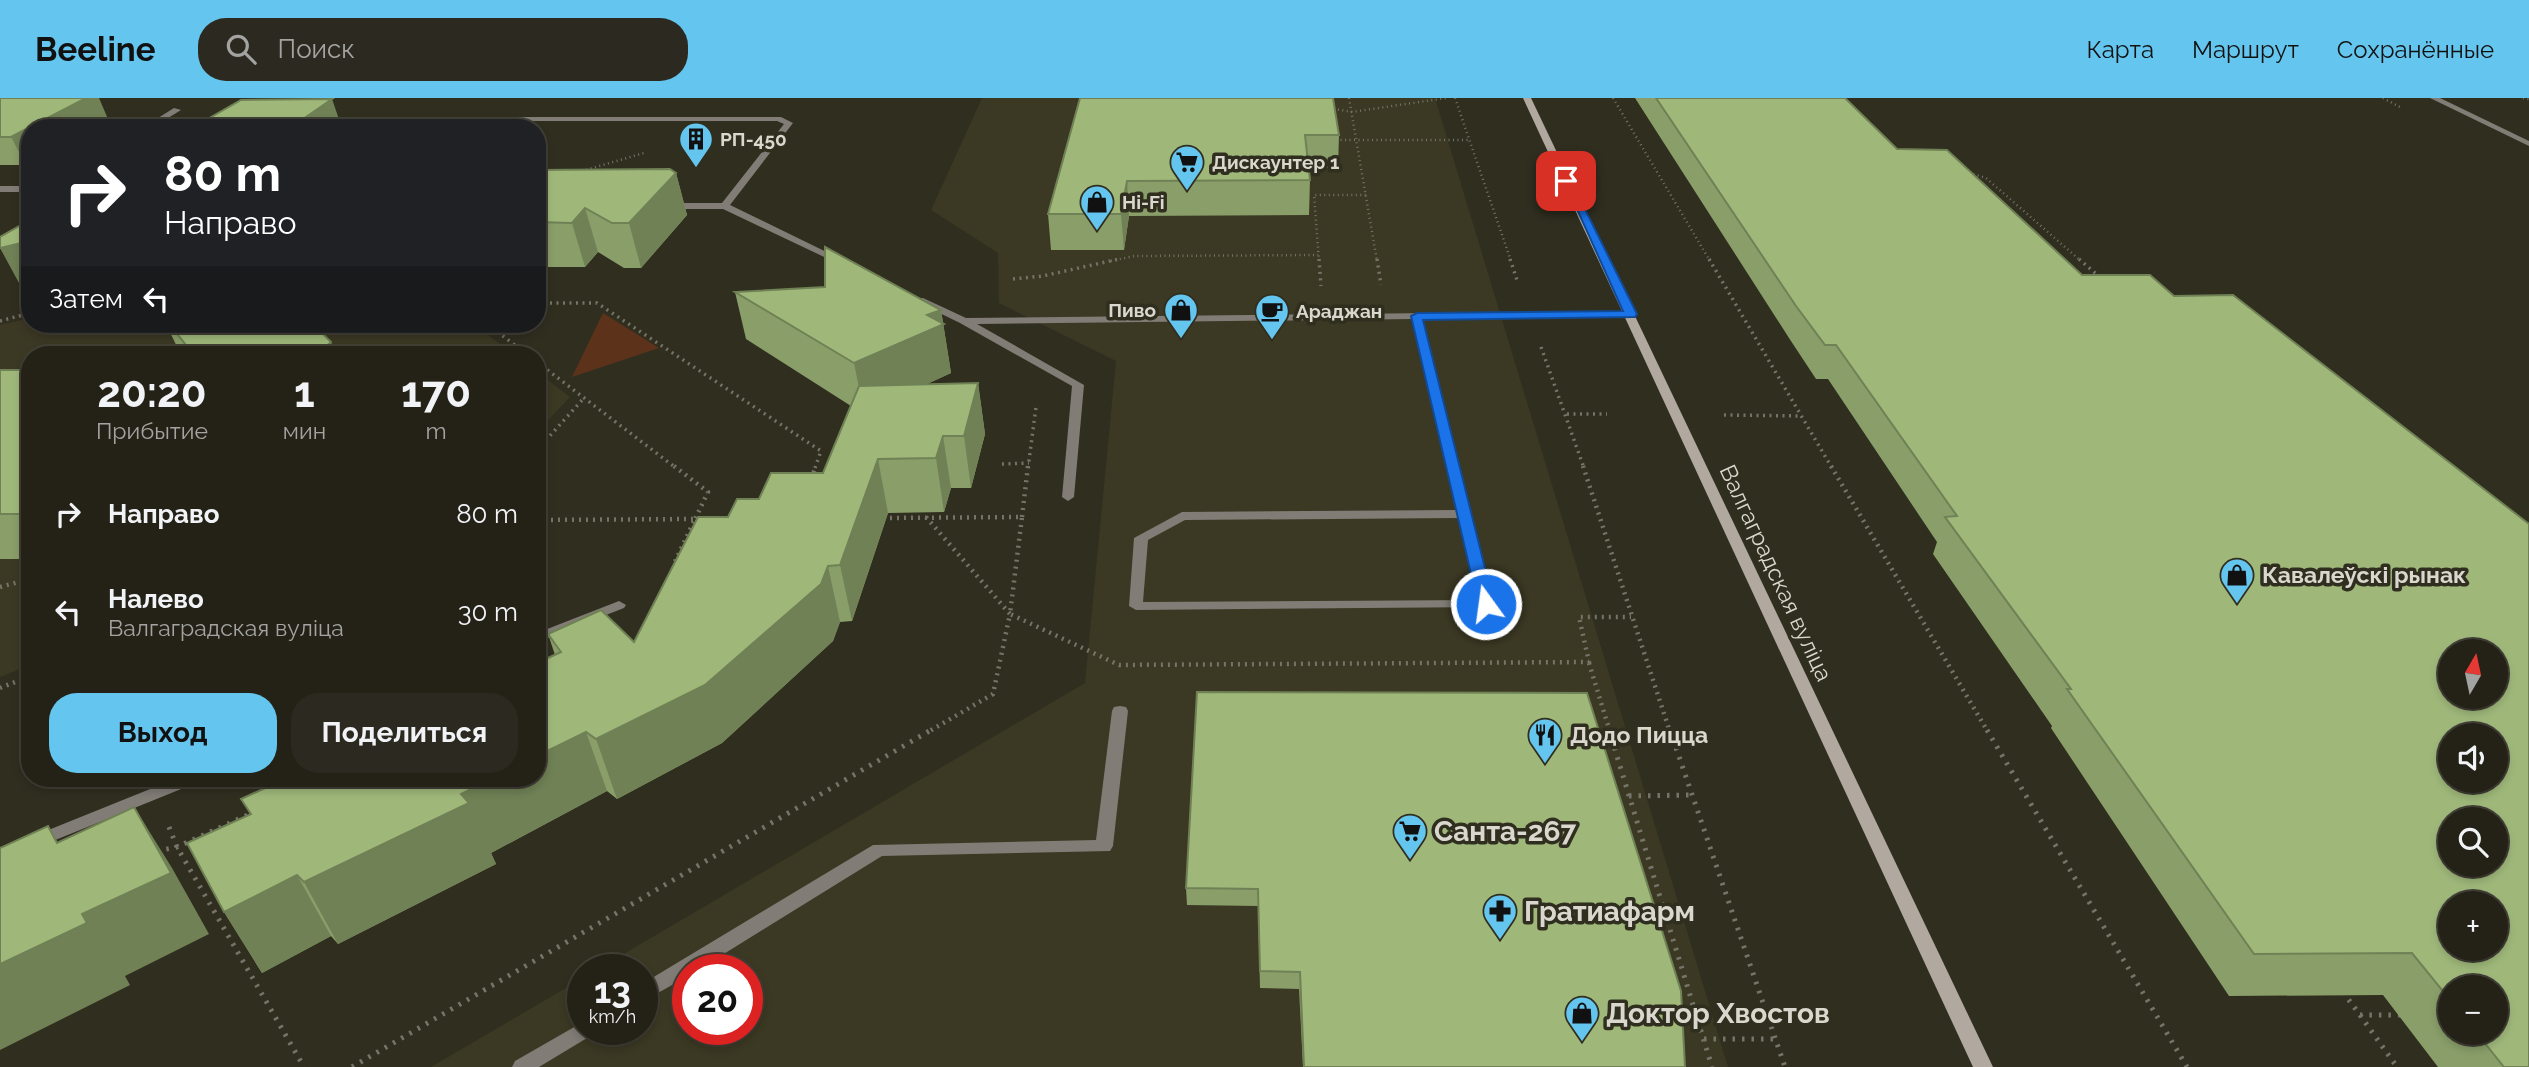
<!DOCTYPE html>
<html lang="ru">
<head>
<meta charset="utf-8">
<style>
  :root { --surface:#242217; --page:#2c2a20; --text:#f1f3f6; --muted:#a3a4a1; --line:#413f36; --accent:#64c5ee }
  body { margin:0; font-family:Raleway,sans-serif; background:var(--page); color:var(--text); height:100vh; display:flex; flex-direction:column; font-size:26px; white-space:nowrap }
  * { box-sizing:border-box; margin:0 }
  p { font-size:23px; color:var(--muted) }
  .icon { flex:none; width:38px; height:38px; fill:none; stroke:currentColor; stroke-width:2; stroke-linecap:round; stroke-linejoin:round }
  .map { position:relative; flex:1; overflow:hidden }
  .side { position:absolute; left:21px; top:248px; width:525px; height:441px; display:flex; flex-direction:column; background:var(--surface); border-radius:28px; box-shadow:0 4px 10px #0003,0 0 0 2px var(--line) }
  .side>* { flex:none }
  .top-card { position:absolute; left:21px; top:21px; width:525px; height:214px; border-radius:28px; box-shadow:0 4px 10px #0003,0 0 0 2px var(--line); background:#202124; color:#fff; overflow:hidden }
  .needle { width:46px; rotate:9deg }
  .controls { position:absolute; left:2438px; top:541px; display:grid; gap:14px }
  .controls a { display:grid; place-items:center; width:70px; height:70px; border-radius:50%; background:var(--surface); box-shadow:0 4px 10px #0003,0 0 0 2px var(--line); font-size:35px }
  .speed { position:absolute; left:567px; top:856px; display:flex; gap:14px; font-size:35px; font-weight:700; text-align:center }
  .speed>* { display:grid; place-content:center; width:91px; height:91px; border-radius:50%; background:var(--surface); box-shadow:0 4px 10px #0003,0 0 0 2px var(--line); line-height:1 }
  .speed small { font-size:18px; font-weight:400 }
  .speed .limit { border:10px solid #d22; background:#fff; color:#111 }
  .pin { position:absolute; display:grid; place-items:center; width:60px; height:60px; color:#fff; margin:-30px; border-radius:14px; box-shadow:0 4px 10px #0006 }
  .me { position:absolute; width:77px; margin:-38px; rotate:346deg; stroke-linejoin:round; filter:drop-shadow(0 0 5px #0008) }
  .turn { display:flex; align-items:center; gap:24px; height:147px; padding:0 28px; font-size:32px }
  .turn .icon { width:91px; height:91px; stroke-width:2.5 }
  .turn b { display:block; font-size:49px; line-height:60px }
  .then { display:flex; align-items:center; height:66px; padding:0 28px; background:#0003; gap:14px; font-size:26px }
  .eta { display:flex; justify-content:space-evenly; align-items:center; height:119px; text-align:center }
  .eta b { font-size:42px; font-weight:700; line-height:49px }
  .primary-button { display:flex; gap:14px; margin-top:auto; padding:14px 28px }
  .primary-button a { flex:1; height:80px; border-radius:28px; background:var(--accent); color:#111; font-size:28px; font-weight:700; line-height:80px; text-align:center }
  .primary-button a+a { background:var(--page); color:var(--text) }
  ul { padding:0; list-style:none }
  li { display:flex; align-items:center; gap:21px; height:98px; padding:0 28px }
  li div { flex:1 }
  li b { display:block; font-size:26px }
  li em { font-style:normal }
  header { display:flex; align-items:center; gap:42px; box-sizing:border-box; height:98px; padding:0 35px; background:var(--accent); color:#111 }
  header strong { font-size:33px }
  nav { display:flex; gap:38px; margin-inline-start:auto; font-size:24px }
  .search { width:490px; height:63px; background:var(--page); display:flex; align-items:center; gap:18px; box-sizing:border-box; padding:0 24px; border-radius:28px; color:var(--muted); font-size:26px }
  .map>svg:first-child { display:block }
</style>
</head>
<body>
<header>
<strong>Beeline</strong>
<div class="search"><svg class="icon" aria-label="search" viewBox="0 0 24 24"><circle cx="10" cy="10" r="6"/><path d="M15 15l6 6"/></svg>Поиск</div>
<nav><a>Карта</a><a>Маршрут</a><a>Сохранённые</a></nav>
</header>
<div class="map">
<svg width="2529" height="969" viewBox="0 0 2529 969">
  <rect width="100%" height="100%" fill="#302e1f"/>
  <g fill="#3b3823" fill-rule="evenodd">
    <path d="M982 0H1435L1728 969H431L583 880V931H642V872L598 871 1085 585 1116 263 999 205 998 155 931 112ZM688 872H747V931H688Z"/>
    <polygon points="30,220 30,226 473,226 515,257 30,257 30,567 0,579 0,227"/>
    <polygon points="537,274 570,299 537,334"/>
  </g>
  <polygon fill="#5c331a" points="603,215 659,250 572,279"/>
  <g fill="none" stroke-linecap="round" stroke-linejoin="round">
    <g stroke="#767468" stroke-width="2.5" stroke-dasharray="1 3.5" stroke-linecap="butt">
      <polyline points="1349,0 1377,163"/>
      <polyline points="1455,0 1511,163"/>
      <polyline points="1613,0 1710,163"/>
      <polyline points="2383,0 2400,9"/>
      <polyline points="2523,0 2529,1"/>
      <polyline points="1329,10 1352,14 1446,0"/>
      <polyline points="1336,42 1468,42"/>
      <polyline points="582,73 644,55"/>
      <polyline points="1969,75 1986,80 2081,163"/>
      <polyline points="1111,163 1134,158 1318,157"/>
      <polyline points="1319,163 1314,97 1366,97"/>
    </g>
    <g stroke="#767468" stroke-width="3.5" stroke-dasharray="2 4.5" stroke-linecap="butt">
      <polyline points="1319,161 1321,188"/>
      <polyline points="1377,161 1381,187"/>
      <polyline points="1510,161 1518,185"/>
      <polyline points="1709,161 1832,370"/>
      <polyline points="2079,161 2101,180"/>
      <polyline points="1013,181 1043,178 1119,161"/>
      <polyline points="537,205 597,205 821,353 815,370"/>
      <polyline points="0,223 30,215"/>
      <polyline points="487,226 528,257"/>
      <polyline points="1541,249 1584,370"/>
      <polyline points="142,257 181,246"/>
      <polyline points="537,264 676,370"/>
      <polyline points="1567,316 1607,316"/>
      <polyline points="1724,317 1802,318"/>
      <polyline points="537,352 584,300"/>
      <polyline points="1002,366 1029,365"/>
      <polyline points="1028,370 1036,309"/>
    </g>
    <g stroke="#767468" stroke-width="4.5" stroke-dasharray="2 5" stroke-linecap="butt">
      <polyline points="674,368 708,394 695,421 702,421"/>
      <polyline points="1583,368 1670,634"/>
      <polyline points="1831,368 1988,634"/>
      <polyline points="811,381 816,368"/>
      <polyline points="926,419 1010,516 993,596 928,634"/>
      <polyline points="1022,419 1028,368"/>
      <polyline points="883,420 1022,419 1010,516 1119,567 1589,564 1579,519 1631,519"/>
      <polyline points="537,422 695,421 673,468"/>
      <polyline points="0,489 30,481"/>
      <polyline points="1589,565 1610,634"/>
      <polyline points="0,590 30,578"/>
    </g>
    <g stroke="#767468" stroke-width="5" stroke-dasharray="2.5 7" stroke-linecap="butt">
      <polyline points="1609,632 1712,969"/>
      <polyline points="1670,632 1785,969"/>
      <polyline points="1987,632 2187,969"/>
      <polyline points="1629,698 1692,697"/>
      <polyline points="169,729 177,749 304,969"/>
      <polyline points="157,753 177,749 252,715"/>
      <polyline points="2343,894 2360,917 2404,917"/>
      <polyline points="2360,917 2397,969"/>
      <polyline points="1704,941 1775,941"/>
      <polyline points="352,969 931,632"/>
    </g>
    <g fill="#817c76" fill-rule="evenodd">
      <polygon points="2430,0 2440,0 2529,43 2529,48"/>
      <polygon points="174,10 181,12 152,30 142,30"/>
      <polygon points="430,19 781,19 793,25 730,107 847,164 839,166 723,111 668,111 663,108 668,105 722,105 784,26 777,23 431,23 417,30 406,30"/>
      <rect x="0" y="88" width="30" height="6"/>
      <path d="M923 200 966 220 1631 213 1636 216 1631 219 1423 221 1493 506 1491 509 1136 512 1129 508 1134 440 1182 414 1457 412 1413 221 977 226 1084 287 1074 399 1068 403 1062 399 1072 288 960 225 919 205V201ZM1459 420 1478 502 1143 504 1148 442 1185 422Z"/>
      <polygon points="619,503 626,507 624,510 537,544 537,535"/>
      <polygon points="1120,608 1126,609 1128,613 1113,748 1110,753 882,758 698,872 688,872 688,878 642,904 642,886 873,747 1096,742 1112,613 1114,609"/>
      <polygon points="175,681 198,681 196,685 43,747 37,749 31,747 28,743 31,739"/>
      <polygon points="583,924 583,931 595,931 592,937 539,969 512,969 515,963"/>
    </g>
    <polygon fill="#b1a99f" fill-rule="evenodd" points="1523,0 1531,0 1993,969 1973,969"/>
  </g>
  <g fill="#899e69" fill-rule="evenodd">
    <polygon points="0,0 108,21 93,30 30,30 30,65 26,67 0,67"/>
    <polygon points="1080,0 1339,37 1338,70 1308,70 1310,82 1309,117 1129,118 1124,152 1051,152 1048,116"/>
    <path d="M1635 0H1845L2529 969H2438L2383 897 2229 898 2051 630 2052 628 1933 456 1937 444 1828 281H1816L1789 240ZM2450 889 2496 934H2450Z"/>
    <polygon points="537,72 676,75 687,117 641,170 624,170 598,154 585,169 537,169"/>
    <polygon points="735,194 941,212 951,275 927,286 978,285 985,336 971,390 951,390 944,414 888,415 852,523 840,524 833,543 722,645 617,701 607,693 491,755 496,766 338,846 331,838 262,875 224,814 250,716 241,701 537,681 555,557 548,536 634,544 728,419 759,401 823,375 851,308 746,241"/>
    <polygon points="166,226 313,226 337,257 181,257"/>
    <rect x="0" y="272" width="30" height="189"/>
    <polygon points="1197,594 1685,969 1303,969 1299,891 1260,890 1258,808 1187,807 1186,790"/>
  </g>
  <g fill="#6f8155">
    <polygon points="86,0 99,0 108,21 93,30 30,30 30,65 26,67 11,39"/>
    <polygon points="332,1 342,30 290,30"/>
    <polygon points="676,75 687,117 641,170 629,125"/>
    <polygon points="1127,83 1129,118 1124,152 1121,116"/>
    <polygon points="585,110 598,154 585,169 572,125"/>
    <polygon points="30,143 30,194 25,196 0,150"/>
    <polygon points="941,212 951,275 864,315 854,265 927,217"/>
    <polygon points="331,244 337,257 317,257"/>
    <polygon points="978,285 985,336 971,390 964,338"/>
    <polygon points="943,338 951,390 944,414 936,360"/>
    <polygon points="878,361 888,415 852,523 840,467"/>
    <polygon points="828,468 840,524 833,543 722,645 617,701 596,641"/>
    <polygon points="586,634 607,693 491,755 496,766 338,846 304,784 461,696 491,681 537,681 537,658"/>
    <polygon points="134,709 172,770 209,836 125,878 130,887 0,952 0,866 82,816"/>
    <polygon points="297,777 331,838 262,875 224,814"/>
  </g>
  <g fill="#9fb87a" stroke="#6f8155" stroke-width="2" fill-rule="evenodd">
    <polygon points="0,0 86,0 11,39 0,39"/>
    <polygon points="1080,0 1333,0 1339,37 1305,37 1310,82 1127,83 1121,116 1048,116"/>
    <path d="M1656 0H1845L1897 51 1947 52 2082 177H2150L2174 198 2233 197 2529 426V969H2504L2476 934H2496V889H2450V902L2412 855 2254 856 2067 591H2071L1945 419 1957 418 1836 247H1825L1796 208ZM2450 553H2496V598H2450ZM2450 637H2496V682H2450ZM2450 721H2496V766H2450ZM2450 805H2496V850H2450Z"/>
    <polygon points="332,1 290,30 192,30 241,2"/>
    <polygon points="670,71 676,75 629,125 612,125 585,110 572,125 537,124 537,72"/>
    <polygon points="30,122 30,143 0,150 0,139"/>
    <polygon points="825,149 941,212 927,217 944,226 854,265 735,194 825,189"/>
    <polygon points="169,226 313,226 331,244 317,257 194,257"/>
    <rect x="0" y="272" width="30" height="144"/>
    <polygon points="978,285 964,338 943,338 936,360 878,361 840,467 828,468 821,486 705,587 596,641 586,634 537,658 537,565 561,554 548,536 601,512 634,544 698,419 728,419 737,401 759,401 771,375 823,375 859,288"/>
    <polygon points="1197,594 1587,595 1681,893 1685,969 1304,969 1300,874 1260,873 1258,791 1186,790"/>
    <polygon points="285,681 491,681 461,696 469,705 304,784 297,777 224,814 187,745 251,716 241,701"/>
    <polygon points="134,709 171,775 82,816 87,825 0,866 0,750 48,728 57,745"/>
  </g>
  <polygon fill="#1a73e8" stroke="#114b97" stroke-width="2" points="1563,80 1571,83 1637,216 1635,219 1423,222 1494,506 1486,511 1478,506 1411,218 1417,215 1623,213"/>
  <defs>
    <g id="building-pin" transform="scale(1.75)"><path d="M0 17L-7.5 6A9.5 9.5 0 1 1 7.5 6Z" fill="#64c5ee" stroke="#302e1f"/><path d="M-4-6H4V6H1V3H-1V6H-4ZM-2.5-4.3h1.7v1.8h-1.7ZM.8-4.3h1.7v1.8H.8ZM-2.5-1h1.7V.8h-1.7ZM.8-1h1.7V.8H.8Z" fill="#111"/></g>
    <g id="supermarket-pin" transform="scale(1.75)"><path d="M0 17L-7.5 6A9.5 9.5 0 1 1 7.5 6Z" fill="#64c5ee" stroke="#302e1f"/><path d="M-6-5.5h2.5l.6 2H6L4.5 2H-2.5L-4.4-4H-6ZM-1.5 3.2a1.3 1.3 0 1 0 .1 0ZM3 3.2a1.3 1.3 0 1 0 .1 0Z" fill="#111"/></g>
    <g id="shop-pin" transform="scale(1.75)"><path d="M0 17L-7.5 6A9.5 9.5 0 1 1 7.5 6Z" fill="#64c5ee" stroke="#302e1f"/><path d="M-5-2.5h2.3a2.7 3.5 0 0 1 5.4 0H5L5.5 6h-11ZM-1.5-2.5h3a1.5 2.3 0 0 0-3 0Z" fill="#111"/></g>
    <g id="cafe-pin" transform="scale(1.75)"><path d="M0 17L-7.5 6A9.5 9.5 0 1 1 7.5 6Z" fill="#64c5ee" stroke="#302e1f"/><path d="M-5.5-4.5H6V0H3Q3 3.5 0 3.5H-2.5Q-5.5 3.5-5.5 0ZM3-3.2v2h1.7v-2ZM-6 4.5H4V6H-6Z" fill="#111"/></g>
    <g id="restaurant-pin" transform="scale(1.75)"><path d="M0 17L-7.5 6A9.5 9.5 0 1 1 7.5 6Z" fill="#64c5ee" stroke="#302e1f"/><path d="M-5-6h1v4h1v-4h1v4h1v-4h1v5L-1.5 .5V6h-2V.5L-5-1ZM5-6V6H3V1.5H1.5Q1.5-4 5-6Z" fill="#111"/></g>
    <g id="pharmacy-pin" transform="scale(1.75)"><path d="M0 17L-7.5 6A9.5 9.5 0 1 1 7.5 6Z" fill="#64c5ee" stroke="#302e1f"/><path d="M-2-6h4v4h4v4h-4v4h-4v-4h-4v-4h4Z" fill="#111"/></g>
  </defs>
  <g fill-rule="evenodd">
    <use href="#building-pin" x="696" y="41"/>
    <use href="#supermarket-pin" x="1187" y="64"/>
    <use href="#shop-pin" x="1097" y="104"/>
    <use href="#shop-pin" x="1181" y="212"/>
    <use href="#cafe-pin" x="1272" y="213"/>
    <use href="#shop-pin" x="2237" y="477"/>
    <use href="#restaurant-pin" x="1545" y="637"/>
    <use href="#supermarket-pin" x="1410" y="733"/>
    <use href="#pharmacy-pin" x="1500" y="813"/>
    <use href="#shop-pin" x="1582" y="915"/>
  </g>
  <g text-anchor="middle" stroke-width="7" stroke-linejoin="round" paint-order="stroke">
    <g font-size="19" font-weight="bold" fill="#d9d7ce" stroke="#302e1f" text-anchor="start">
      <text x="720" y="48">РП-450</text>
      <text x="1212" y="71">Дискаунтер 1</text>
      <text x="1122" y="111">Hi-Fi</text>
      <text x="1156" y="219" text-anchor="end">Пиво</text>
      <text x="1296" y="220">Араджан</text>
    </g>
    <g font-size="23" fill="#d9d7ce" stroke="#302e1f">
      <text transform="translate(1776 475) rotate(65)" y="8">Валгаградская вуліца</text>
    </g>
    <g font-size="23" font-weight="bold" fill="#d9d7ce" stroke="#302e1f" text-anchor="start">
      <text x="2262" y="485">Кавалеўскі рынак</text>
      <text x="1570" y="645">Додо Пицца</text>
    </g>
    <g font-size="28" font-weight="bold" fill="#d9d7ce" stroke="#302e1f" text-anchor="start">
      <text x="1434" y="743">Санта-267</text>
      <text x="1524" y="823">Гратиафарм</text>
      <text x="1606" y="925">Доктор Хвостов</text>
    </g>
  </g>
</svg>
<div class="controls">
<a><svg class="needle" viewBox="-14 -14 28 28"><path d="M0-13l5 13h-10z" fill="#e53935"/><path d="M0 13l5-13h-10z" fill="#a3a4a1"/></svg></a>
<a><svg class="icon" aria-label="sound" viewBox="0 0 24 24"><path d="M4 9h4l5-4v14l-5-4H4zM17 9q2 3 0 6"/></svg></a>
<a><svg class="icon" aria-label="search" viewBox="0 0 24 24"><circle cx="10" cy="10" r="6"/><path d="M15 15l6 6"/></svg></a>
<a>+</a>
<a>−</a>
</div>
<div class="speed"><div>13<small>km/h</small></div><div class="limit">20</div></div>
<div class="pin" style="left:1566px;top:83px;background:#d93025"><svg class="icon" aria-label="arrive" viewBox="0 0 24 24"><path d="M6 21V4h12l-3 4 3 4H6"/></svg></div>
<svg class="me" style="left:1486px;top:506px" viewBox="-20 -20 40 40"><circle r="17" fill="#1a73e8" stroke="#fff" stroke-width="3"/><path d="M0-11L8 9 0 5-8 9z" fill="#fff"/></svg>
<div class="top-card">
<div class="turn"><svg class="icon" aria-label="right" viewBox="0 0 24 24"><path d="M7 20v-9h11M14 6l5 5-5 5"/></svg><div><b>80 m</b>Направо</div></div>
<div class="then">Затем<svg class="icon" aria-label="left" viewBox="0 0 24 24"><path d="M17 20v-9H6M10 6l-5 5 5 5"/></svg></div>
</div>
<section class="side">
<div class="eta">
<div><b>20:20</b><p>Прибытие</p></div>
<div><b>1</b><p>мин</p></div>
<div><b>170</b><p>m</p></div>
</div>
<ul>
<li><svg class="icon" aria-label="right" viewBox="0 0 24 24"><path d="M7 20v-9h11M14 6l5 5-5 5"/></svg><div><b>Направо</b></div><em>80 m</em></li>
<li><svg class="icon" aria-label="left" viewBox="0 0 24 24"><path d="M17 20v-9H6M10 6l-5 5 5 5"/></svg><div><b>Налево</b><p>Валгаградская вуліца</p></div><em>30 m</em></li>
</ul>
<div class="primary-button"><a>Выход</a><a>Поделиться</a></div>
</section>
</div>
</body>
</html>
